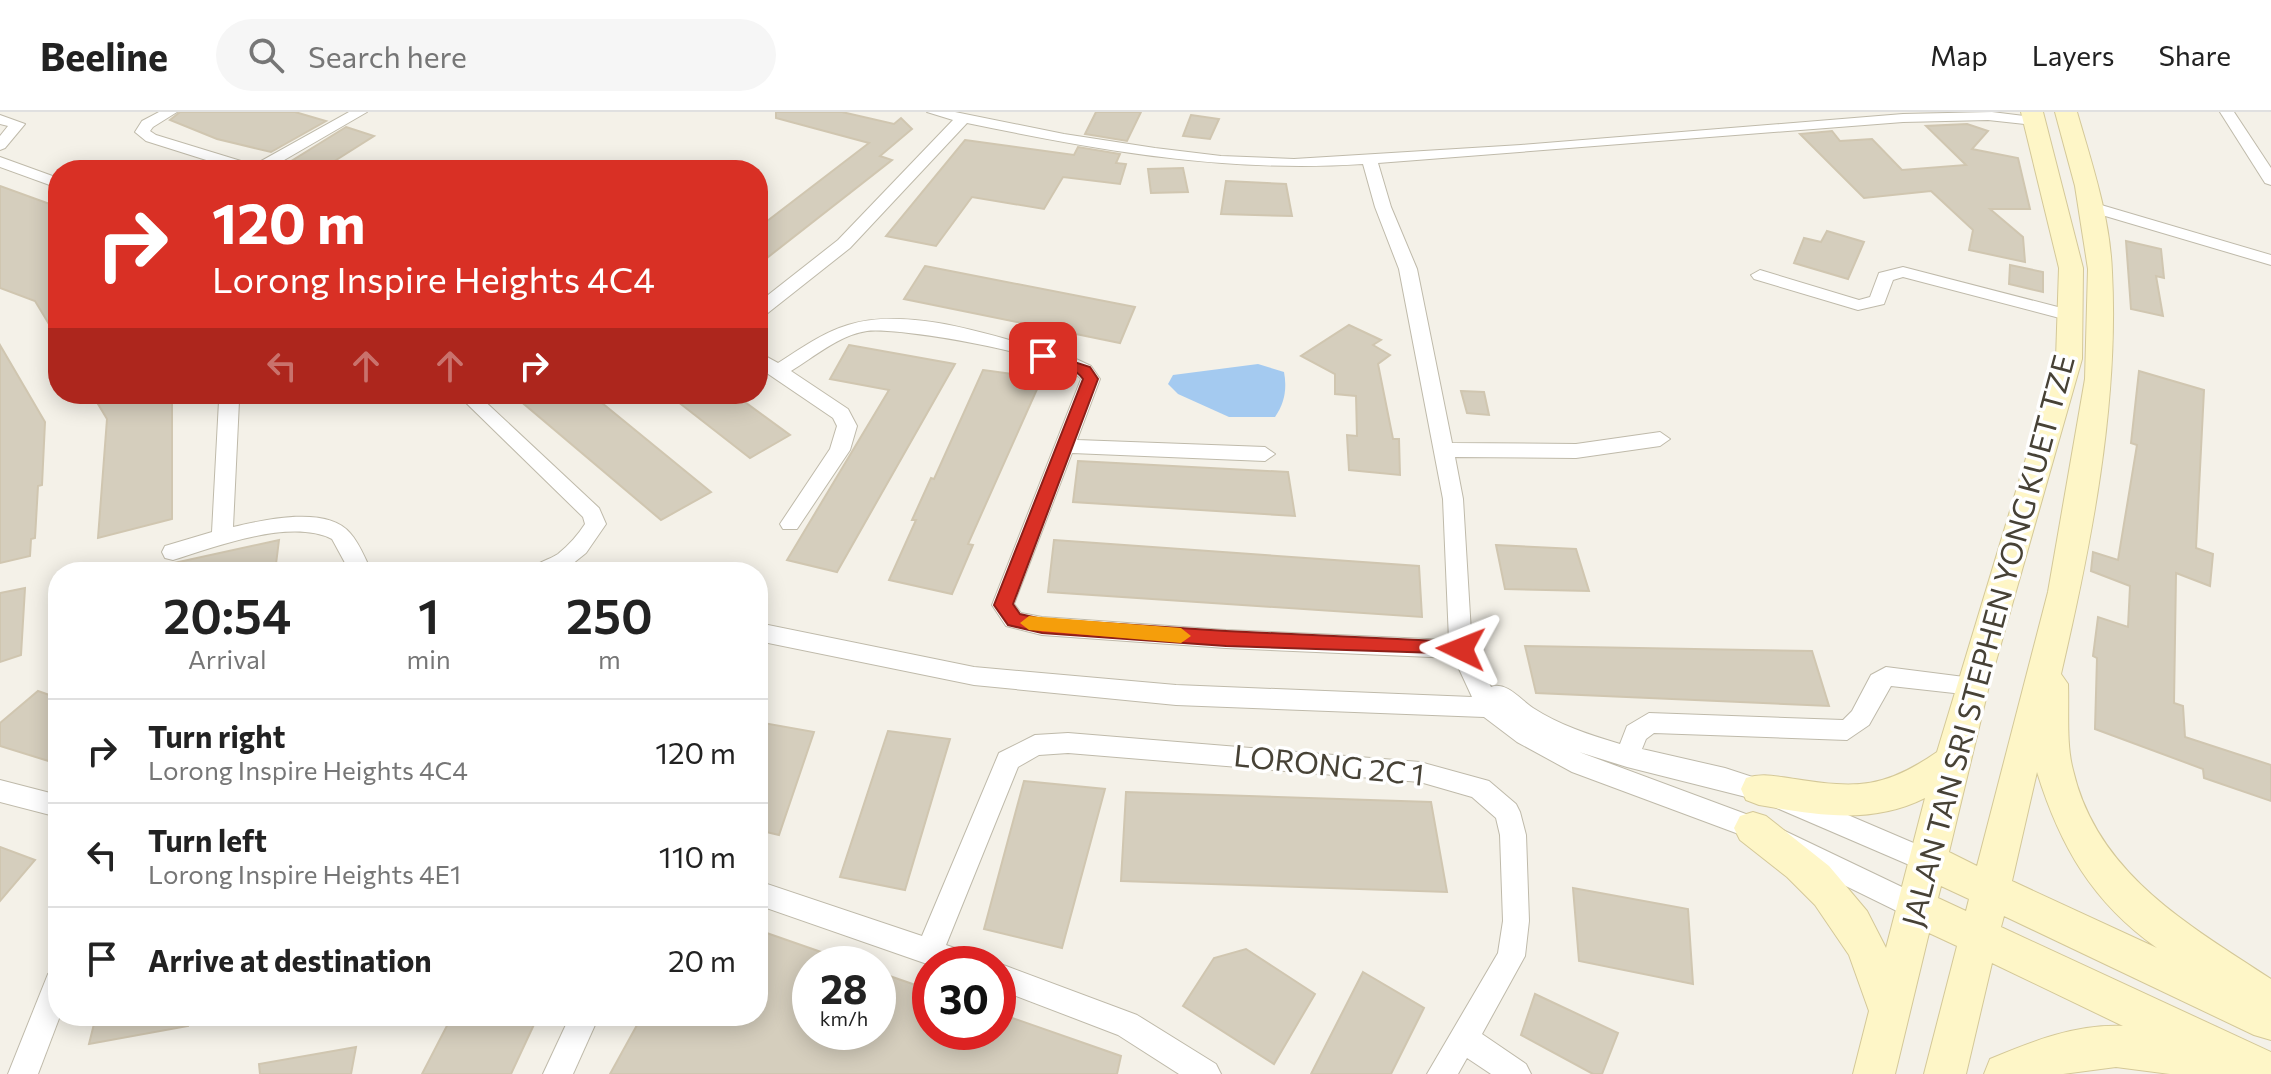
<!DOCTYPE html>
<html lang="en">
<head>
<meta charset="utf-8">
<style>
  :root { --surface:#fff; --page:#f6f6f6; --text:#222; --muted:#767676; --line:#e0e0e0 }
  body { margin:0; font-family:Commissioner,sans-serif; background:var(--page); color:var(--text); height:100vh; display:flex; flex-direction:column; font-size:30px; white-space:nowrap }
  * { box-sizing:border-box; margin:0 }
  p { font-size:26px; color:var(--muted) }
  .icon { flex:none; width:44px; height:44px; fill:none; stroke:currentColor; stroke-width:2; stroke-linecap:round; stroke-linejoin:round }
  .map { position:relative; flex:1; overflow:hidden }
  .sheet { position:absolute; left:48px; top:450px; width:720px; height:464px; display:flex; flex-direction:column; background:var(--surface); border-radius:32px; box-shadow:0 4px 20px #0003 }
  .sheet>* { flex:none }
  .hud { position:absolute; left:48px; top:48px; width:720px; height:244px; border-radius:32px; box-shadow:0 4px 20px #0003; background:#d93025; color:#fff; overflow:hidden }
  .speed { position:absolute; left:792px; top:834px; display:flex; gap:16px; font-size:40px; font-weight:700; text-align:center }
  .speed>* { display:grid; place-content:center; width:104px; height:104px; border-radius:50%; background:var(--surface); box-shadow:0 4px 20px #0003; line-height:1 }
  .speed small { font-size:20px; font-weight:400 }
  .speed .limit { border:12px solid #d22; background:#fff; color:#111 }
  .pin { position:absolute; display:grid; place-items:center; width:68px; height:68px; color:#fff; margin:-34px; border-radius:16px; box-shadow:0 4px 12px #0006 }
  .me { position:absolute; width:88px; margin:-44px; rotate:272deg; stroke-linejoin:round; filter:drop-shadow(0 0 6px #0008) }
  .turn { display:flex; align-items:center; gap:28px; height:168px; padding:0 32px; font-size:36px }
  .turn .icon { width:104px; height:104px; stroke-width:2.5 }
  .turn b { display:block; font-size:56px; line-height:68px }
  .lanes { display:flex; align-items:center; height:76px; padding:0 32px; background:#0003; justify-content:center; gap:40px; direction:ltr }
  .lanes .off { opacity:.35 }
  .eta { display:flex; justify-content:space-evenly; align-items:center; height:136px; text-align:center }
  .eta b { font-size:48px; font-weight:600; line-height:56px }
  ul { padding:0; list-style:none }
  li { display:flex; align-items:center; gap:24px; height:104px; padding:0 32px; border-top:2px solid var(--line) }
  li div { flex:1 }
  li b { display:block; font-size:30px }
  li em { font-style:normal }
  header { display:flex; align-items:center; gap:48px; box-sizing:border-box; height:112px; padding:0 40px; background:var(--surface); border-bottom:2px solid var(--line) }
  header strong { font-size:38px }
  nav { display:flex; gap:44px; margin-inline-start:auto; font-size:28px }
  .search { width:560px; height:72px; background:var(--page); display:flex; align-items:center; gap:20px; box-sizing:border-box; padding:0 28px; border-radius:44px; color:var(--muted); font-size:30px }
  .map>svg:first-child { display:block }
</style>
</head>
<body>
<header>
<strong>Beeline</strong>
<div class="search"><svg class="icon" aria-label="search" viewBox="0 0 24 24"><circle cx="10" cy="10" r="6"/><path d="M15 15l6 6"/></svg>Search here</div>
<nav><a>Map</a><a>Layers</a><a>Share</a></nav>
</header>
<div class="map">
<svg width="2271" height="962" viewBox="0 0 2271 962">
  <rect width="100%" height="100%" fill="#f4f1e8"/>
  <path fill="#a4caf0" d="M1258 252 1284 260C1287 276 1285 291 1275 305H1229L1178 282 1168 272 1173 263Z"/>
  <g fill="#d5cebd" stroke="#d0c6b0" stroke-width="2">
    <polygon points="180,0 295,0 326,9 271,40 217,27 170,8"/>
    <polygon points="776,0 842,0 894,12 901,6 912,17 880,44 892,48 758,153 758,116 869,31 776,6"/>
    <polygon points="1096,0 1141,0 1127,29 1085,22"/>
    <polygon points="1191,3 1219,7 1210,27 1183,24"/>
    <polygon points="1967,12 1988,19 1972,37 2018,46 2030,97 1990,97 2023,125 2025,150 1969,138 1973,118 1931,79 1864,86 1800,22 1832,19 1840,29 1872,27 1902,58 1966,53 1926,14"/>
    <polygon points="346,15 374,24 322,57 293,48"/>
    <polygon points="965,28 1074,43 1078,35 1120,42 1116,51 1126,52 1120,72 1063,65 1044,97 972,85 936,134 886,124"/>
    <polygon points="1183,56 1188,80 1151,81 1148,57"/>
    <polygon points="1226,69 1286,72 1292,104 1221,102"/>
    <polygon points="0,74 58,95 58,227 35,189 0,176"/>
    <polygon points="1827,119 1864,130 1848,167 1794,151 1804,126 1821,130"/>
    <polygon points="2126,129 2161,137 2164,166 2156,164 2163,204 2131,197"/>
    <polygon points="2010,153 2043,160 2043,180 2009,172"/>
    <polygon points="925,154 1135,195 1120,231 904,187"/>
    <polygon points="1349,213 1381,228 1373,233 1390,243 1378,252 1393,327 1399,327 1400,363 1349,358 1347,323 1357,324 1356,284 1335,282 1335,262 1301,244"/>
    <polygon points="0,233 45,310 42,373 38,374 35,426 31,427 30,444 0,451"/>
    <polygon points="849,233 955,252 837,460 787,448 889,278 830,267"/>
    <polygon points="983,258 1042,266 968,432 973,433 952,482 889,468 916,408 912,408 931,366 934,367"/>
    <polygon points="2139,259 2204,278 2196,436 2213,442 2210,474 2176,461 2174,591 2183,594 2185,625 2271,653 2271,689 2204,666 2203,657 2095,617 2097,546 2093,544 2098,505 2128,515 2130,474 2091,459 2093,440 2118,448 2137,333 2131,331"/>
    <polygon points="1461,279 1484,280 1489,303 1467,301"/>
    <polygon points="92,282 172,282 172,407 98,426 107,307"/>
    <polygon points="512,282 591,282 711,380 661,408"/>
    <polygon points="668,282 734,282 790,323 750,346"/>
    <polygon points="1078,349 1288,360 1295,404 1073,390"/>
    <polygon points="279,428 275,460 161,460 160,451 174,451"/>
    <polygon points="1054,428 1419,454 1422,505 1048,480"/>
    <polygon points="1496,433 1576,437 1589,479 1505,477"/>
    <polygon points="25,476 21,543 0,550 0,481"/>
    <polygon points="1525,534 1812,539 1829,594 1536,581"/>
    <polygon points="38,579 58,586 58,652 0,634 0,611"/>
    <polygon points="758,610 814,620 779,723 758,718"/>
    <polygon points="888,619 950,627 905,778 840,765"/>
    <polygon points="1024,669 1105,677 1062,836 984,817"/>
    <polygon points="1126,680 1431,690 1447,780 1121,769"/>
    <polygon points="0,735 35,748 0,789"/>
    <polygon points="1573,776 1688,797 1693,872 1579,849"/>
    <polygon points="758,818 847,849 847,852 810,852 810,920 878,920 878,860 930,878 930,920 998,920 998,901 1121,944 1117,962 610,962 642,904 758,904"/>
    <polygon points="1246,837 1315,882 1274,952 1183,894 1214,846"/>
    <polygon points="1363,860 1424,896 1391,962 1311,962"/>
    <polygon points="1535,882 1618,921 1602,962 1593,962 1521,923"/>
    <polygon points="96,904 187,904 188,914 89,932"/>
    <polygon points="452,904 538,904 511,962 422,962"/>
    <polygon points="356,935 351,962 260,962 259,952"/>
  </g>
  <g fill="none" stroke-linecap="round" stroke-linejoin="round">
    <g stroke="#bfbaaa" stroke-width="2">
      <g id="minor">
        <polygon points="159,0 177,0 153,15 150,19 156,23 254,53 349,0 367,0 267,58 238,58 146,29 135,20 142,9"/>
        <path d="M927 0H955L1064 22 1155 36 1221 44 1294 47 1521 33 1903 2 1992 0 2040 6V12L2035 13 1988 8 1903 10 1378 51 1391 95 1417 157 1452 331 1576 332 1660 320 1670 327 1660 334 1576 346 1455 345 1463 387 1472 537 1491 575C1506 569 1521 588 1533 596 1559 613 1590 623 1620 632L1627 614 1649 601 1843 608 1852 599 1871 563 1886 555 1980 567 1984 574 1980 581 1972 583 1891 574 1869 613 1847 628 1654 621 1646 627 1642 637 1725 656 1780 674 1937 741 1941 749 1937 757 1928 761 1758 688 1627 655 1579 640 1762 708 1925 786 1929 795 1925 804 1916 807 1907 804 1744 724 1572 660 1517 630 1484 605 1176 593 974 573 758 529V511L974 555 1176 573 1472 585 1454 546 1226 536 1042 523 1006 514 992 493 1081 267C1063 243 901 215 867 219 839 223 814 245 791 259L848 297 857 314 850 338 797 417H783L780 412 830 337 837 314 833 306 758 255V240L778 251C800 237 822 221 848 213 914 192 1010 230 1076 247L1091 254 1100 267 1077 328 1265 335 1275 342 1265 349 1072 341 1014 492 1021 501 1042 505 1226 518 1449 528 1443 387 1399 157 1375 95 1363 52C1225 61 1102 39 967 11L850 136 764 204 758 205V191L838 128 953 8Z"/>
        <polygon points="2220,0 2234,0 2271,56 2271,73 2265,71"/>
        <polygon points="0,3 25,12 5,36 0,38 0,24 8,14 0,12"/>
        <polygon points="0,45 58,66 58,76 0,55"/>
        <polygon points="2091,90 2271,143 2271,153 2085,98 2085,92"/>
        <polygon points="1903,155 2077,200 2080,204 2071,209 1903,165 1893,168 1884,192 1858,198 1754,167 1751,163 1760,158 1859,188 1870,185 1879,161"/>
        <path d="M217 282H235L239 289 233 415C263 408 327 393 350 421 360 432 365 447 372 460H350L332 427C290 406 215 435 173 448L165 446 162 440 165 434 212 420 219 289Z"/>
        <path d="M457 282H477L599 396 606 412 586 441 566 457 530 460C536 450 549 448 558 442 569 433 578 423 585 412L583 405Z"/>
        <polygon points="1068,621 1420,650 1489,669 1516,692 1520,700 1526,723 1529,809 1525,844 1482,922 1526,952 1531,962 1491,962 1467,946 1458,962 1427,962 1498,841 1503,809 1500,723 1496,706 1472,685 1420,670 1068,641 1039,643 1018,655 946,833 975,843 979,852 930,853 758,793 758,769 922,824 999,641 1035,623"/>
        <polygon points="0,668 58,683 58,705 0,690"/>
        <polygon points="998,851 1137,903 1216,952 1221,962 1179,962 1118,923 998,877 998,852 995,852"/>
        <polygon points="58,858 60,904 38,962 8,962 48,862"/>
        <polygon points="570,904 599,904 573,962 543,962"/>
      </g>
    </g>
    <g stroke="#d4c898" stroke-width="2">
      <path id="secondary" d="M2021 0H2043L2083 156 2082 247 1989 574 1949 740 1977 754 2048 480 2085 267 2088 157 2075 74 2055 0H2077C2092 52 2110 105 2112 160 2119 292 2091 433 2061 562L2068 572C2069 599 2066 632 2073 658 2097 762 2189 813 2271 867V928L2254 923 2004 804 2001 815 2271 940V962H2170L2116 955 2063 962H1984L1990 947C2033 929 2076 912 2123 914L1992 851 1966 962H1924L1957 834 1929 821 1895 962H1853L1869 899 1849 843 1815 793 1787 765 1740 728 1734 716 1740 704 1753 700 1766 704 1829 754 1867 799 1886 836 1925 686C1871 713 1816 703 1759 693L1746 688 1741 677 1746 666C1763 660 1778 665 1795 667 1858 677 1885 676 1937 640L2056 247 2059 156ZM2037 660C2060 734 2092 790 2157 836L2012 769ZM1941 774 1969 787 1966 799 1938 786Z"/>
    </g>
    <use href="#minor" fill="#fff" fill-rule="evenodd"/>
    <use href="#secondary" fill="#fef6c7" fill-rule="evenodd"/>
  </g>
  <path fill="#d93025" stroke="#8d1f18" stroke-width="2" d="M1043 240 1090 255 1098 267 1013 492 1020 502 1042 507 1226 519 1461 530 1468 532 1471 537 1468 542 1226 534 1042 521 1008 513 994 493 1083 267C1073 253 1053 252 1037 248V241Z"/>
  <polygon fill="#f59e0b" points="1029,504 1181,516 1191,524 1181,531 1029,518 1020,511"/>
  <g text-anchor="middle" stroke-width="7" stroke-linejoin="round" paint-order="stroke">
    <g font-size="30" fill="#474236" stroke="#fff">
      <text transform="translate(1989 529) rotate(-75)" y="10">JALAN TAN SRI STEPHEN YONG KUET TZE</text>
      <text transform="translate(1329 654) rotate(6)" y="10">LORONG 2C 1</text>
    </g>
  </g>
</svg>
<div class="speed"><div>28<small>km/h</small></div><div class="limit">30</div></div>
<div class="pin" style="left:1043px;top:244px;background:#d93025"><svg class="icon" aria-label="arrive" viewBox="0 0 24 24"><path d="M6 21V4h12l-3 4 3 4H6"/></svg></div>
<svg class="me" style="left:1461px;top:537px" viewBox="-20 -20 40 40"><path d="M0-17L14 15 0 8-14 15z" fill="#d93025" stroke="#fff" stroke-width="4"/></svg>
<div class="hud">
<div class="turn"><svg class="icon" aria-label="right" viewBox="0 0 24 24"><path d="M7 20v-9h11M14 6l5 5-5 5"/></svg><div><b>120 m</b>Lorong Inspire Heights 4C4</div></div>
<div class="lanes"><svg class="icon off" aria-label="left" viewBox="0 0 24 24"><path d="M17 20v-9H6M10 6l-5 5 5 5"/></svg><svg class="icon off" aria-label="ahead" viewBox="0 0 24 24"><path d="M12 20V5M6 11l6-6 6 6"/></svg><svg class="icon off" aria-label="ahead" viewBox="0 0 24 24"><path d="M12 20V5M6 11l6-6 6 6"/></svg><svg class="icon" aria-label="right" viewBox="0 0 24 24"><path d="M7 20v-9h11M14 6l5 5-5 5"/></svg></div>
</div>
<section class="sheet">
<div class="eta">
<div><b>20:54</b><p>Arrival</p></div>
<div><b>1</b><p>min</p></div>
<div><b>250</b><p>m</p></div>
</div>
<ul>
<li><svg class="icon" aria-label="right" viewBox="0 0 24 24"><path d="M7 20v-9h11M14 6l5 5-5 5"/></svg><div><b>Turn right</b><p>Lorong Inspire Heights 4C4</p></div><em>120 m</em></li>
<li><svg class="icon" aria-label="left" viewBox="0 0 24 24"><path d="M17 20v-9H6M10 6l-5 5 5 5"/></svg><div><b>Turn left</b><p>Lorong Inspire Heights 4E1</p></div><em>110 m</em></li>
<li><svg class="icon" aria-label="arrive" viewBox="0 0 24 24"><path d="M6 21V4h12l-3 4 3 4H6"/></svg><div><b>Arrive at destination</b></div><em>20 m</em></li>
</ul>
</section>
</div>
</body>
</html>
